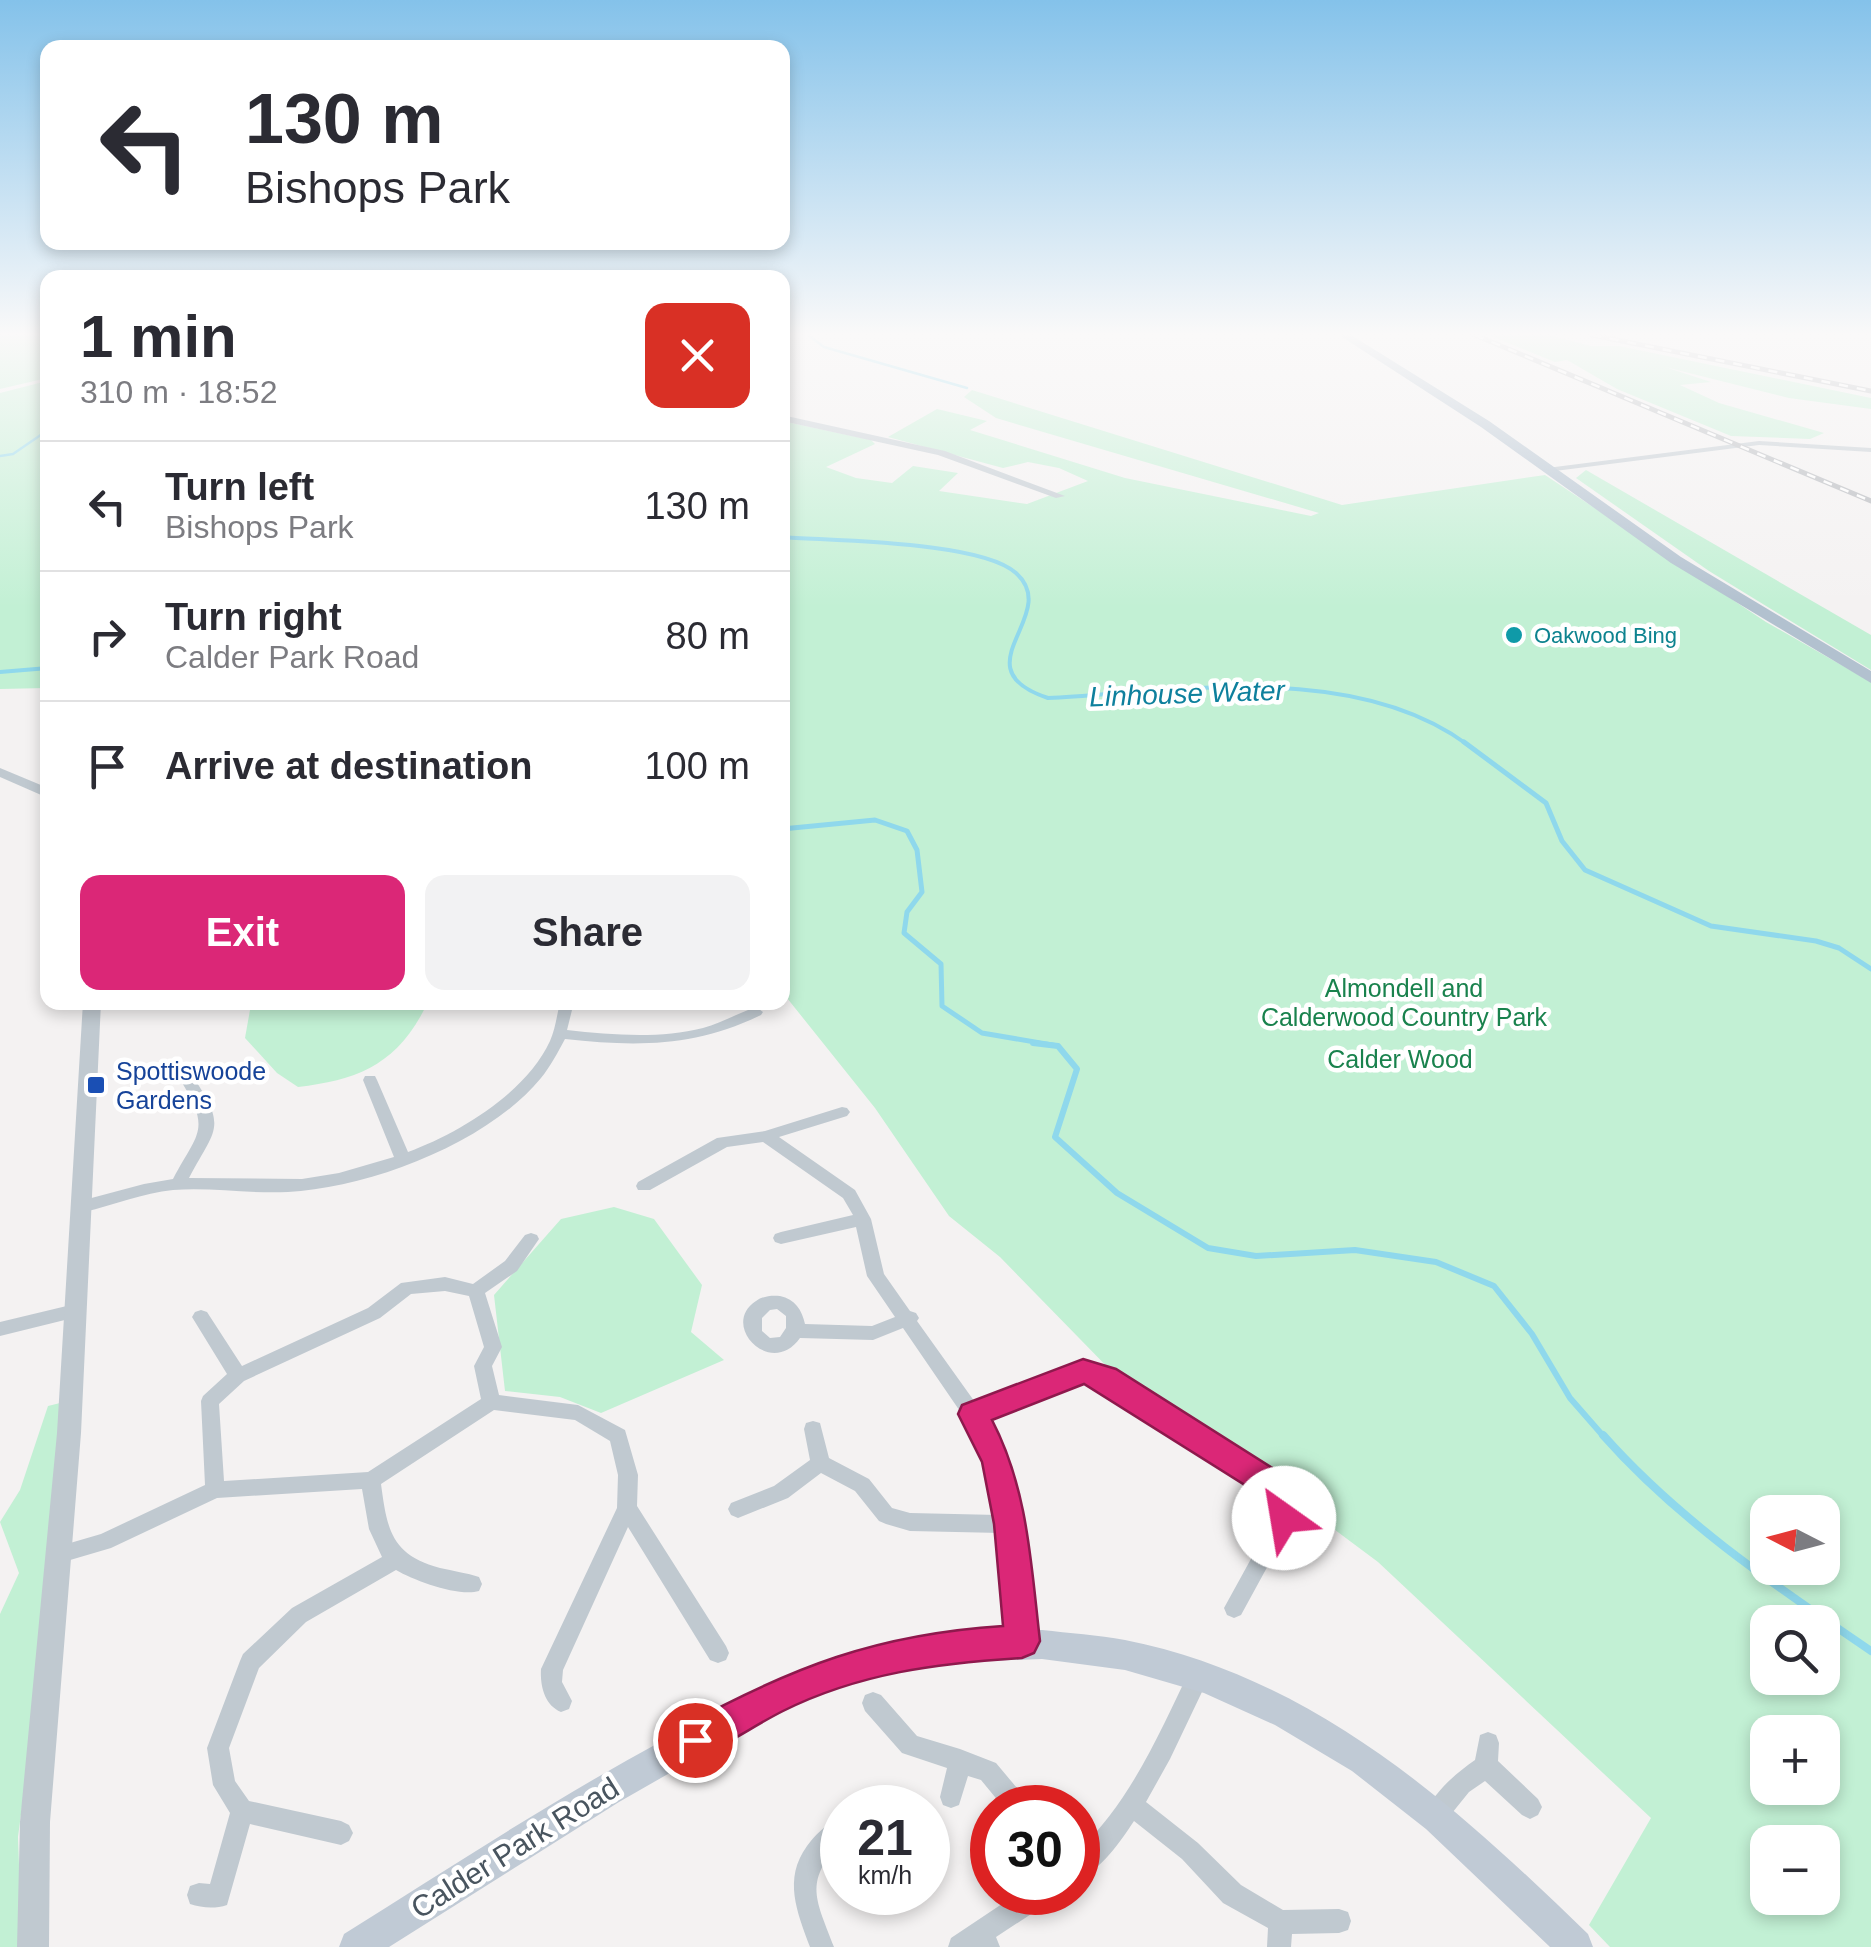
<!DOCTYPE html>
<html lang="en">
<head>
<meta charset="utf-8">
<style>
  :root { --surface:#fff; --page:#f2f2f3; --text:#2b2b33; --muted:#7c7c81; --line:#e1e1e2; --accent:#db2777 }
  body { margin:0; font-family:Arial,sans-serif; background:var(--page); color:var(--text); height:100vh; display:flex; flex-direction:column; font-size:38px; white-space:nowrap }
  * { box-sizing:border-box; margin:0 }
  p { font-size:32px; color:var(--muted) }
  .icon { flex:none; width:55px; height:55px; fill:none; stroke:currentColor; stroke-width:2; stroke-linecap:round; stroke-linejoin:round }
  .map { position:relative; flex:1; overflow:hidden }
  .panel { position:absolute; left:40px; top:270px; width:750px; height:740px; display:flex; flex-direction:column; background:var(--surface); border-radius:20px; box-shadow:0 5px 15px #0003 }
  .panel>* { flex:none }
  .hud { position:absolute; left:40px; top:40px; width:750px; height:210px; border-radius:20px; box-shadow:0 5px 15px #0003; background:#fff; color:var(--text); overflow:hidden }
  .needle { width:65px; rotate:276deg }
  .controls { position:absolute; left:1750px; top:1495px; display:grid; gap:20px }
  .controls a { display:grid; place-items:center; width:90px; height:90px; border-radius:20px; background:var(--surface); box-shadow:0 5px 15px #0003; font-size:50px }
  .speed { position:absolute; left:820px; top:1785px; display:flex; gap:20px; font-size:50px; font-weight:700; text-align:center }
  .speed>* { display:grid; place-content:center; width:130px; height:130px; border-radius:50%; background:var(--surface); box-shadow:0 5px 15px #0003; line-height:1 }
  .speed small { font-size:25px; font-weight:400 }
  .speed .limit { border:15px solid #d22; background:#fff; color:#111 }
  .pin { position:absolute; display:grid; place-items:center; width:85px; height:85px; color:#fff; margin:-42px; border:5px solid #fff; border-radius:50%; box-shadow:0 2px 10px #0007 }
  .me { position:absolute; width:110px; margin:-55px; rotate:328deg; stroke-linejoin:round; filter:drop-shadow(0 0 8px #0008) }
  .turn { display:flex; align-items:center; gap:35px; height:210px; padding:0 40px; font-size:45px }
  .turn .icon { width:130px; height:130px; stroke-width:2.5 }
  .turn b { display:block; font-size:70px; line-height:85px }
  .round { display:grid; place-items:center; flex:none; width:105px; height:105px; border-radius:20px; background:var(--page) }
  .summary { display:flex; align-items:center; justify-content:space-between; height:170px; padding:0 40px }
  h1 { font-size:60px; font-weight:800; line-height:75px }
  .action { display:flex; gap:20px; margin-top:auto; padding:20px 40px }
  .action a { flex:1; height:115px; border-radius:20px; background:var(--accent); color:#fff; font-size:40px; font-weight:800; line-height:115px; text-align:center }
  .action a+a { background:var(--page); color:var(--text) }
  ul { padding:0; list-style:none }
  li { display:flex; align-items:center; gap:30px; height:130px; padding:0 40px; border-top:2px solid var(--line) }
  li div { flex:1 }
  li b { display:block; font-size:38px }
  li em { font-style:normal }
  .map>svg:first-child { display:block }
</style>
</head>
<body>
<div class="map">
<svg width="1871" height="1947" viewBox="0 0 1871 1947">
  <rect width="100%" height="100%" fill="#f4f2f2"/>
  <g fill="#c2f0d4" fill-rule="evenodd">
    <polygon points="0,335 47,335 47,378 0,389"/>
    <polygon points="1488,335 1549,335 1591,346 1619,346 1871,398 1871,409 1789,398 1665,367 1711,382 1680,385 1719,403 1824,433 1810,439 1731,436 1617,389 1567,360 1555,362"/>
    <polygon points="47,381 47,688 0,689 0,393"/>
    <path d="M972 390 1342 505 1545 475 1766 622 1871 682V1947H1610L1589 1925 1651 1818 1378 1562 1264 1477 1121 1381 1000 1257 949 1216 875 1108 783 993 782 421 871 440 875 444 826 467 856 478 892 483 913 466 958 473 939 491 1027 504 1088 481 1059 468 1028 462 1003 468 888 437 937 409 987 421 970 430 1125 478 1311 516 1319 513 996 418 964 397ZM1768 1512H1822V1568H1768ZM1768 1622H1822V1678H1768ZM1768 1732H1822V1788H1768ZM1768 1842H1822V1898H1768Z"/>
    <polygon points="1586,470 1871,635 1871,670 1709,571 1576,478"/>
    <path d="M421 1003 425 1008C396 1065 357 1080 298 1087L277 1073 245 1038 250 1010 258 1003Z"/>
    <polygon points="614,1207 654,1219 702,1285 691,1332 724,1360 601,1413 560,1397 505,1391 494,1295 561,1219"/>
    <polygon points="60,1403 46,1624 18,1837 22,1947 0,1947 0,1614 19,1573 0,1522 20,1490 48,1406"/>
  </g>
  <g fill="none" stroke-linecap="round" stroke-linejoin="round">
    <g stroke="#8fd8ec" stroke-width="2.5">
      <polyline points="808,335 824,347 967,388"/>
      <polyline points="0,456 13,454 48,430"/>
    </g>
    <g stroke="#8fd8ec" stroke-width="4">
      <path d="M782 537C833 541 981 541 1016 573 1063 615 957 668 1048 698 1180 691 1355 661 1468 745"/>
      <polyline points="0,672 48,668"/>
    </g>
    <g stroke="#8fd8ec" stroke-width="5">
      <polyline points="1464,742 1546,803 1562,841 1585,870 1711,926 1816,941 1839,948 1871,969"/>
      <polyline points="782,829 875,820 907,831 917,850 922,892 907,912 904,933 941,964 942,1006 982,1033 1058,1046"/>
    </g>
    <polyline stroke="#8fd8ec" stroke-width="6" points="1033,1043 1058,1046 1077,1069 1055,1137 1117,1193 1208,1248 1256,1256 1355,1250 1436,1262 1494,1286 1532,1334 1570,1398 1605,1438"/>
    <path stroke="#8fd8ec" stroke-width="8" d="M1603 1435C1680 1522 1776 1586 1871 1651"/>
    <g fill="#c0c9d0" fill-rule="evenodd">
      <polygon points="1759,441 1871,448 1871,452 1759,445 1547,472 1543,470 1547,468"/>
      <polygon points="433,1002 467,1002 465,1005 437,1010 430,1006"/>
      <path d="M560 1002H574L567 1030C612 1035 659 1039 703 1028 722 1023 738 1013 756 1007L763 1012 761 1015C695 1047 637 1047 565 1039 558 1052 550 1067 541 1078 488 1143 369 1188 288 1192 250 1194 211 1187 173 1190 143 1193 114 1205 84 1212L78 1210 76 1206 78 1202 84 1200 144 1184 173 1179C197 1133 212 1131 181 1081L183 1077H193C228 1128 215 1129 189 1178L302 1179 339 1173 394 1157 363 1080 365 1076H375L377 1080 408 1152C459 1133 526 1093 550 1041 555 1030 557 1015 560 1002Z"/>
      <path d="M842 1107 847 1108 850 1112 847 1116 779 1137 855 1190 871 1219 884 1274 910 1311 916 1313 919 1318 917 1321 977 1405 1091 1365 1270 1473 1285 1493 1294 1518 1241 1615 1234 1618 1227 1615 1224 1608 1274 1517 1269 1503 1256 1485 1089 1380 985 1418 1008 1461 1020 1524 1033 1641 1030 1648 1022 1651 1014 1648 1011 1641 1001 1533 910 1531 886 1524 879 1521 855 1491 821 1473 788 1498 738 1518 731 1515 728 1509 731 1503 774 1486 810 1460 804 1429 806 1423 813 1421 820 1423 829 1458 869 1479 892 1508 910 1513 998 1515 989 1462 966 1420 903 1328 873 1340 800 1338C771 1379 719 1325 756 1301 763 1296 772 1295 780 1296 795 1299 802 1310 805 1324L872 1326 895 1317 867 1276 856 1227 781 1244 775 1242 773 1238 775 1234 781 1232 853 1215 843 1198 763 1142 727 1147 650 1190H638L636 1186 638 1182 717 1138 765 1131ZM777 1309 786 1316V1328L780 1337 770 1338 762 1331V1318L770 1310Z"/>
      <path d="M531 1233 537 1235 539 1239 517 1271 485 1293 502 1347 492 1366 499 1395 578 1405 625 1430 638 1475 637 1506 726 1646 729 1653 726 1660 718 1663 710 1660 628 1527 563 1670 562 1682 572 1701 569 1709 561 1712C544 1705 540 1685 541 1669L617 1508 618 1475 610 1441 575 1420 494 1410 381 1484C387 1529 391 1555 440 1568 453 1571 467 1573 479 1577L482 1584 479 1591C459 1597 415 1581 396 1570L306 1622 259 1668 229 1748 235 1781 249 1801 341 1821 349 1825 353 1833 349 1841 341 1845 250 1824 227 1905C215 1909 202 1908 190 1904L187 1895 190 1886 199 1883 210 1884 230 1813 213 1785 207 1748 240 1661 243 1654 292 1608 382 1557 369 1529 362 1489 217 1498 111 1548 60 1563 53 1560 50 1554 53 1548 101 1534 205 1485 201 1401 203 1396 227 1374 192 1317 195 1312 201 1310 207 1312 242 1366 368 1308 401 1283 445 1277 473 1284 505 1261 525 1235ZM445 1291 469 1296 484 1347 474 1366 481 1399 368 1472 224 1481 219 1404 244 1381 380 1318 411 1294Z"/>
      <polygon points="75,1304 81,1306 84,1311 81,1316 0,1336 0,1322"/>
      <path d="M1200 1663 1208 1666 1211 1673 1170 1759 1146 1802 1198 1843 1241 1885 1283 1910 1339 1909 1348 1912 1351 1921 1348 1930 1339 1933 1292 1934 1291 1947H1267L1268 1928 1223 1903 1182 1859 1134 1821C1120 1842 1101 1870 1078 1879V1851C1132 1800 1160 1731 1192 1666Z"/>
      <polygon points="873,1692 881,1695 917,1736 960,1749 996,1763 1027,1800 1030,1808 1004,1808 981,1780 968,1776 959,1805 951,1808 943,1805 940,1797 947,1768 902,1753 865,1711 862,1703 865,1695"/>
      <path d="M1488 1732 1496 1735 1499 1743 1498 1761 1538 1799 1542 1807 1538 1815 1530 1819 1522 1815 1485 1781 1469 1792 1444 1823 1436 1827 1428 1823 1424 1815C1434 1792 1455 1774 1475 1760L1480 1735Z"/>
      <path d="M838 1819 842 1821V1843C802 1881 817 1901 834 1947H810C797 1912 783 1879 807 1846 815 1835 825 1825 838 1819Z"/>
      <polygon points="1020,1892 1054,1892 1051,1901 996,1937 1000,1947 948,1947 951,1938"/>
    </g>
    <g fill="#c0c9d0" fill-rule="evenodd">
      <polygon points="782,415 945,451 1065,496 1056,498 938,455 782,421"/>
      <polygon points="0,768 48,788 48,798 0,777"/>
      <polygon points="83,1002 101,1002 81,1433 50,1822 49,1947 17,1947 20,1822 57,1433"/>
    </g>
    <path fill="#c0cad5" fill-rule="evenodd" d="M1042 1630C1069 1633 1098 1635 1125 1640 1315 1678 1454 1804 1588 1934L1593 1947H1550L1426 1829 1352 1771 1275 1725 1204 1693 1125 1670 1042 1659 956 1662 868 1678 785 1707 619 1802 389 1947H339L344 1934C449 1868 553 1800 662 1741 729 1704 794 1667 869 1648 926 1633 983 1631 1042 1630Z"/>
    <polygon fill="#b2c1cf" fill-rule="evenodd" points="1339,335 1351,335 1489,421 1681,557 1871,671 1871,683 1671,563 1481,427"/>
    <g stroke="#b4b7bc" stroke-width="5">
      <g id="rail">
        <polyline points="1475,335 1871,501"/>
        <polyline points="1592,335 1871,391"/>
      </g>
    </g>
    <use href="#rail" stroke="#fff" stroke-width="2.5" stroke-dasharray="9" stroke-linecap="butt"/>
  </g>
  <linearGradient id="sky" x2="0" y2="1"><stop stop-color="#84c2ea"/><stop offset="0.55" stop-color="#faf9f9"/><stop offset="1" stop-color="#faf9f9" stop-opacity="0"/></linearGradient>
  <rect width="1871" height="607" fill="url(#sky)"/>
  <path fill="#db2777" stroke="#8e194d" stroke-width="2.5" d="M1083 1359 1116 1369 1274 1469 1289 1489 1301 1518 1296 1528 1284 1532 1273 1528 1251 1489 1084 1384 992 1420C1028 1489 1031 1564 1040 1641L1034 1653 1022 1658C939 1663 859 1673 783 1711 753 1726 726 1746 695 1758L682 1753 677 1740 682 1727C792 1667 877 1634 1003 1626L994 1524 982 1462 958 1414 962 1405Z"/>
  <circle fill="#0f9aa8" stroke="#fff" stroke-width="4" cx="1514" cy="635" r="10"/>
  <rect fill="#1a4fb4" stroke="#fff" stroke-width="4" x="86" y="1075" width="20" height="20" rx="5"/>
  <g text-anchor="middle" stroke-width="9" stroke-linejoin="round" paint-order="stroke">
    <g font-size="22" fill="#0d838f" stroke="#fff" text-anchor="start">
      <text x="1534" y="643">Oakwood Bing</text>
    </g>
    <g font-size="25" fill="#19824d" stroke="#fff">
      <text x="1404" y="997">Almondell and<tspan x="1404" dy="29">Calderwood Country Park</tspan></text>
      <text x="1400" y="1068">Calder Wood</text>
    </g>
    <g font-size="25" fill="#164399" stroke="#fff" text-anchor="start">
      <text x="116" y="1080">Spottiswoode<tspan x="116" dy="29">Gardens</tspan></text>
    </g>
    <g font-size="28" font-style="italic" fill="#0e809d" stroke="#fff">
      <text transform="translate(1187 693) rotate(-2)" y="10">Linhouse Water</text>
    </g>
    <g font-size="30" fill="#49555f" stroke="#fff">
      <text transform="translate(515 1848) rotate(-32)" y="10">Calder Park Road</text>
    </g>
  </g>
</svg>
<div class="controls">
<a><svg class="needle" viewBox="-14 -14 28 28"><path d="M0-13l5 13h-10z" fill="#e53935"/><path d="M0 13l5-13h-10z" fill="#7c7c81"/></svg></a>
<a><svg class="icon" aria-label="search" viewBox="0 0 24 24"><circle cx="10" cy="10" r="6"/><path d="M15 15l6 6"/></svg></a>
<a>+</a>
<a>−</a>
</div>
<div class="speed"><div>21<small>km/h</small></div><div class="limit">30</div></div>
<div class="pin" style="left:695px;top:1740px;background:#d93025"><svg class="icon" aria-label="arrive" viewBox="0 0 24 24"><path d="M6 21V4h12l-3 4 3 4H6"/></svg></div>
<svg class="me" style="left:1284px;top:1518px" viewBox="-20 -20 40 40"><circle r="19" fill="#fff"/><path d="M0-13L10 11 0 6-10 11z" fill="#db2777"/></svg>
<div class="hud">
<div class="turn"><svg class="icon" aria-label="left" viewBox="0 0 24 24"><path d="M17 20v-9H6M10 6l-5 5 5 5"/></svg><div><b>130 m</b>Bishops Park</div></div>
</div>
<section class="panel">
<div class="summary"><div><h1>1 min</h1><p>310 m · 18:52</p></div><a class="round" style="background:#d93025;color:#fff"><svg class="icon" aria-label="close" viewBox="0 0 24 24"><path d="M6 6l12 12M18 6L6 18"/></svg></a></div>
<ul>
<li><svg class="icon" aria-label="left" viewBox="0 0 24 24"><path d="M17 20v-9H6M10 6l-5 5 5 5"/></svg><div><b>Turn left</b><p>Bishops Park</p></div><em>130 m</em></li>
<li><svg class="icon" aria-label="right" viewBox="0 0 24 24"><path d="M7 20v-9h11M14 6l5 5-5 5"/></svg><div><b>Turn right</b><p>Calder Park Road</p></div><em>80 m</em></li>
<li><svg class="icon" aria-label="arrive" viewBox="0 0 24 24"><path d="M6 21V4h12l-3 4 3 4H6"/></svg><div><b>Arrive at destination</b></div><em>100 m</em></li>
</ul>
<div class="action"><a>Exit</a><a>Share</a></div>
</section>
</div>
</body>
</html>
